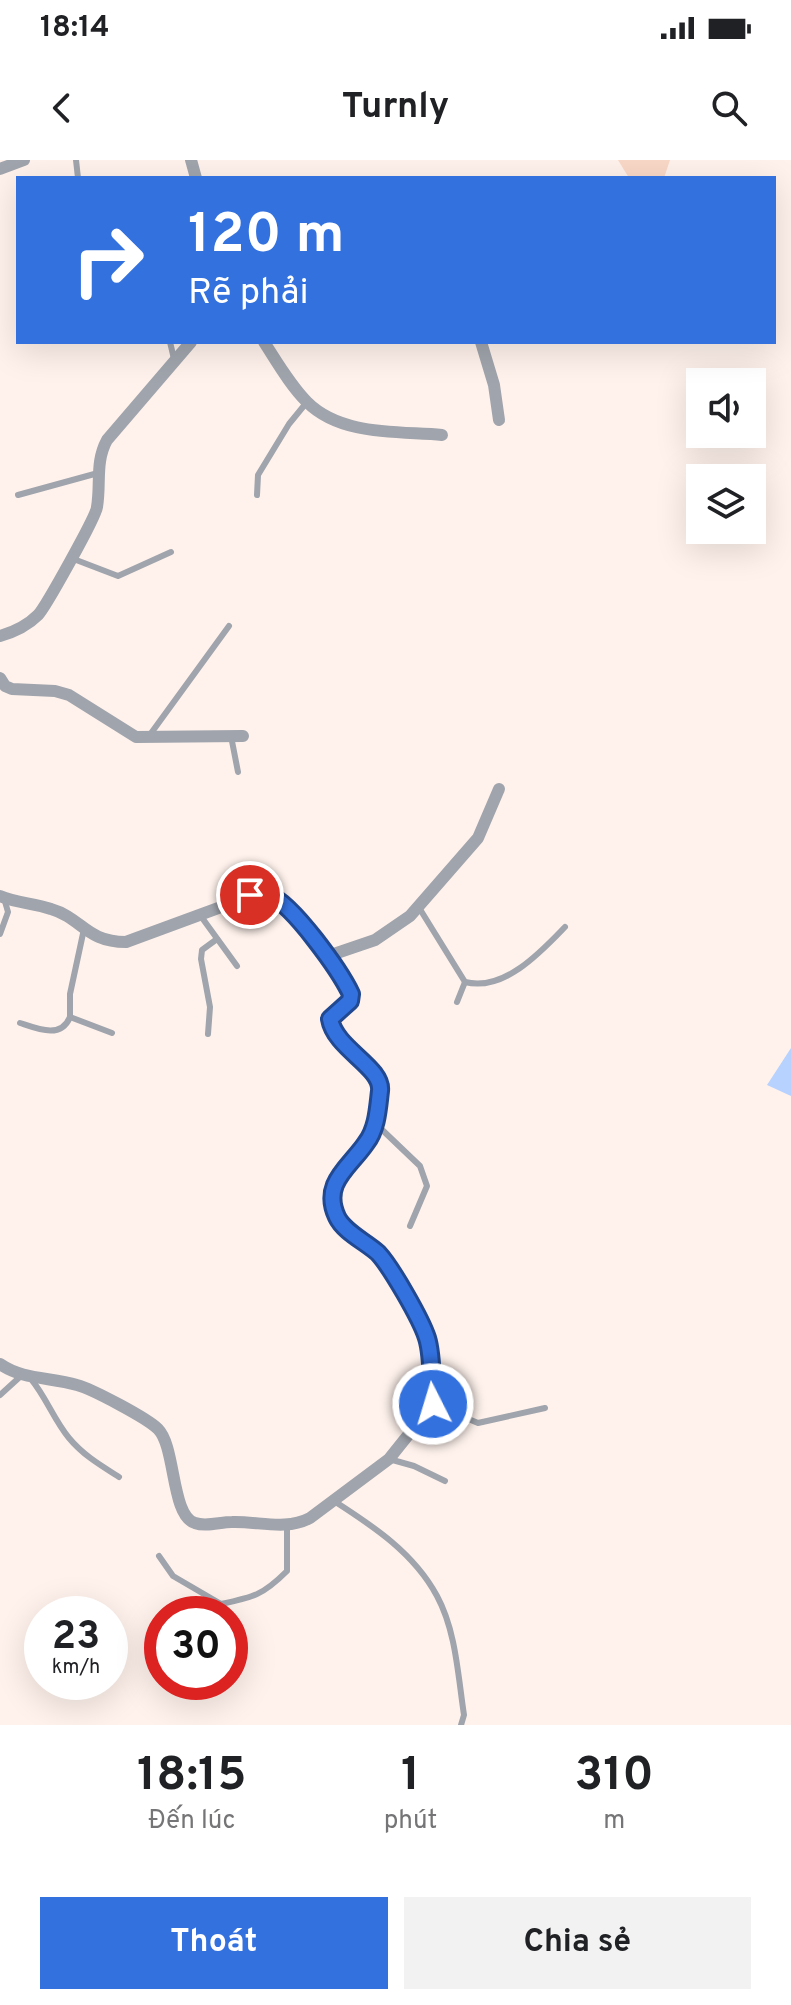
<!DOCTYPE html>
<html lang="vi">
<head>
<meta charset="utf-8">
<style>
  :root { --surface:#fff; --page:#f2f2f2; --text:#202124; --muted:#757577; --accent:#3371df }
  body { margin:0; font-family:Overpass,sans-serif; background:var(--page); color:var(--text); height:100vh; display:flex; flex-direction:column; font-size:30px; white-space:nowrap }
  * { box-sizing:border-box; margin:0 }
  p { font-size:26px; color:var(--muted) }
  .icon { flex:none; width:44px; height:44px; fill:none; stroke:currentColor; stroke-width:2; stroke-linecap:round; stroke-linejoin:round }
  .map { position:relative; height:1565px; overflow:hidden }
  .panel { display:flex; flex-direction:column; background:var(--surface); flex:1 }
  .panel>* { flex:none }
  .top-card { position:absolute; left:16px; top:16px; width:760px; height:168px; border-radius:0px; box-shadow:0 8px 32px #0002; background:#3371df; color:#fff; overflow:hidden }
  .buttons { position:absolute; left:686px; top:208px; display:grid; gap:16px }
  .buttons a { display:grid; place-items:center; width:80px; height:80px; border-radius:0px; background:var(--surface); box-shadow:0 8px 32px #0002; font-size:40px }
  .speed { position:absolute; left:24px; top:1436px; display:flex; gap:16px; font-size:40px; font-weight:700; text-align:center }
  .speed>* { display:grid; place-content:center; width:104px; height:104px; border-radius:50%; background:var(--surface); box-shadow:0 8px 32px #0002; line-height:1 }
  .speed small { font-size:20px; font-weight:400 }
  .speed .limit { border:12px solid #d22; background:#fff; color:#111 }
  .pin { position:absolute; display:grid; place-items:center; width:68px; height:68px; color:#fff; margin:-34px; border:4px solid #fff; border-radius:50%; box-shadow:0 2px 8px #0007 }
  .me { position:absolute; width:88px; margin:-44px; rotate:355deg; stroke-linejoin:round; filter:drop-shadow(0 0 6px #0008) }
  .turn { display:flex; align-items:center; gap:28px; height:168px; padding:0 40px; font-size:36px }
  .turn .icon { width:104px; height:104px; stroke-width:2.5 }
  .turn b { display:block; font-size:56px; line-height:68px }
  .eta { display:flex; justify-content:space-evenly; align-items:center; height:136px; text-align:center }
  .eta b { font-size:48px; font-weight:700; line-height:56px }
  .cta { display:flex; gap:16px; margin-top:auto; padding:16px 40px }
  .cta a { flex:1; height:92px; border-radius:0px; background:var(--accent); color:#fff; font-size:32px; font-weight:700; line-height:92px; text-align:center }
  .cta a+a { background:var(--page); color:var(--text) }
  .status { display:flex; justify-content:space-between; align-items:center; height:56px; padding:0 40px; background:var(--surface); direction:ltr }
  .status svg { height:22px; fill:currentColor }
  header { display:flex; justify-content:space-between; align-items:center; height:104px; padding:0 40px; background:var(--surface); font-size:36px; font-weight:700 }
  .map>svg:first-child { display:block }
</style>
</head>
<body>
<div class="status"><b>18:14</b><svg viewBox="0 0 49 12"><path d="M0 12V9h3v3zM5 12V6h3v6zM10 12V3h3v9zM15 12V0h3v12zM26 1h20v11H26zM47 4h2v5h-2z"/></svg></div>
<header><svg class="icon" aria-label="back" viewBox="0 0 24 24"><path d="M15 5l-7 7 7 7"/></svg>Turnly<svg class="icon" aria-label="search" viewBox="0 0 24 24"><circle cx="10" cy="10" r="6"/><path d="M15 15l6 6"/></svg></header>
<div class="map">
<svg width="791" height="1565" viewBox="0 0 791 1565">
  <rect width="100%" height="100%" fill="#fff2ec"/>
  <polygon fill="#fad8c7" points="618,0 670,0 664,18 629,18"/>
  <polygon fill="#b7d2ff" points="791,888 791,936 767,925"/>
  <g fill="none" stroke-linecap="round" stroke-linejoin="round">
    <g stroke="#a0a4ac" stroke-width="6">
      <polyline points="76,0 78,18"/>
      <polyline points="170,182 174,199"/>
      <polyline points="18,335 98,313"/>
      <polyline points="257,335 258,315 289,264 307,242"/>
      <polyline points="71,398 118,416 171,392"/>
      <polyline points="149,576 229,466"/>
      <polyline points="231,576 238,612"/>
      <path d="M418 746 465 822C504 832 541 792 565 767"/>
      <polyline points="200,755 237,806"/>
      <polyline points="84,769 70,834 70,857 112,873"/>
      <polyline points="0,774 8,752 4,738"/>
      <polyline points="457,842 465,822"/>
      <path d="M20 863C38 869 61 879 70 857"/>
      <polyline points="208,874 210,847 201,799 202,790 217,779"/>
      <polyline points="375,963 420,1006 427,1026 410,1066"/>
      <path d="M31 1219C46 1237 54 1260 69 1278 83 1295 100 1305 119 1317"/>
      <polyline points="0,1235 22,1215"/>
      <polyline points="433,1244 478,1263 545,1248"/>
      <polyline points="389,1299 414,1306 445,1321"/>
      <path d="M334 1341C373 1366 414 1393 437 1436 456 1471 458 1516 464 1555L461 1565"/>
      <path d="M159 1396 173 1416 221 1444C254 1437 263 1435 287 1411V1365"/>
    </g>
    <g stroke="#a0a4ac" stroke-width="12">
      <polyline points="191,0 196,18"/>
      <polyline points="0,9 24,0"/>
      <path d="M264 182C277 202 290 225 307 242 341 276 398 271 442 275"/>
      <polyline points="481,182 494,225 499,260"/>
      <path d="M0 476C14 472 27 466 38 455 45 448 96 357 97 347 101 323 95 302 107 280L191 182"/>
      <polyline points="0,518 5,526 12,529 55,531 69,535 136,577 243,576"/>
      <path d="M0 736C16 743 34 743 51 749 82 758 86 782 126 782L259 733C290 739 338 806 351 834L350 841 330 859C336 890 375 901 381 925 383 934 378 952 376 961 368 996 318 1016 337 1057 344 1072 366 1082 378 1093 391 1107 421 1159 427 1178 433 1197 431 1224 433 1244L389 1299 310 1358C285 1371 259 1361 232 1362 220 1362 206 1367 195 1363 171 1356 176 1287 158 1269 147 1258 92 1229 77 1225 50 1217 23 1220 0 1204"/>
      <polyline points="328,796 375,780 410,756 478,678 499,629"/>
    </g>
  </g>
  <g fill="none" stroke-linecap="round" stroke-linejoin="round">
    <g stroke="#214991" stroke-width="20">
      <path id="route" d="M250 735C257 733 263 732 269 735 293 744 340 811 351 834L350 841 330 859C335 889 383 907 380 931 378 948 377 969 366 983 350 1007 321 1023 337 1057 344 1072 366 1082 378 1093 391 1107 421 1159 427 1178 433 1197 431 1224 433 1244"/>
    </g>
    <use href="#route" stroke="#3371df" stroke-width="14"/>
  </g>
</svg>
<div class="buttons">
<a><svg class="icon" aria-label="sound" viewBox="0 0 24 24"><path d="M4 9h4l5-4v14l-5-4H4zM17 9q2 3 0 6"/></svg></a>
<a><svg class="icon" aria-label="layers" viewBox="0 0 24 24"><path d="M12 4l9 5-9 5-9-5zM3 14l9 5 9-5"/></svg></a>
</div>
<div class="speed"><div>23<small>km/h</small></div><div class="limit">30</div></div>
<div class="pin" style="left:250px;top:735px;background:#d93025"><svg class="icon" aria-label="arrive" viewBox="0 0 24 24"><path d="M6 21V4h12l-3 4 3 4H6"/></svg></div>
<svg class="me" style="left:433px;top:1244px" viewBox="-20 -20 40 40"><circle r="17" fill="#3371df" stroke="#fff" stroke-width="3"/><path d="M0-11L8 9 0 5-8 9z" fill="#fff"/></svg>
<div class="top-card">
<div class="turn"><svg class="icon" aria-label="right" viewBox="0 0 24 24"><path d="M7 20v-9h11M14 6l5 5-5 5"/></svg><div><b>120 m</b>Rẽ phải</div></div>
</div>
</div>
<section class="panel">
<div class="eta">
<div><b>18:15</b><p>Đến lúc</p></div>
<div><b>1</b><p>phút</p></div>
<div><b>310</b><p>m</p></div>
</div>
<div class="cta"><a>Thoát</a><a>Chia sẻ</a></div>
</section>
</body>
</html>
